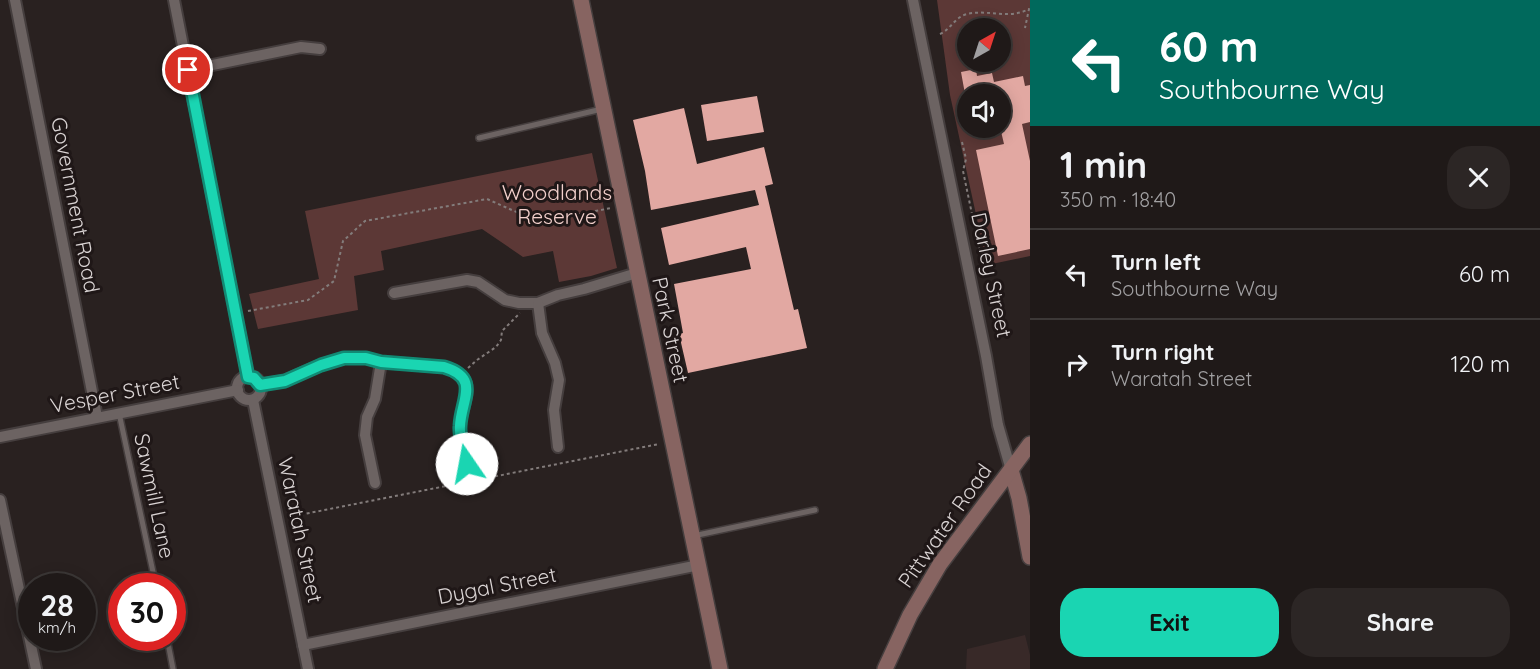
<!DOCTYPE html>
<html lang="en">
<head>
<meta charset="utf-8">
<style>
  :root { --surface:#1f1918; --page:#2c2625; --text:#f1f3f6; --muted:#a1a0a2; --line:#3c3837; --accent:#1ad5b2 }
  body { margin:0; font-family:Quicksand,sans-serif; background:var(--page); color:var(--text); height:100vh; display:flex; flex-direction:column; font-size:22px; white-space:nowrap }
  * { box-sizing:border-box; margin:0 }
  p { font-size:20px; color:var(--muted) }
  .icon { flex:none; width:33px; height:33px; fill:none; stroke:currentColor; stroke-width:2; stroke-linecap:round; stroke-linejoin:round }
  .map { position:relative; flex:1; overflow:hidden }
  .panel { display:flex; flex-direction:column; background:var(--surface); width:510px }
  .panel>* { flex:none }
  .hud { background:#00695c; color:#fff; overflow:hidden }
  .needle { width:39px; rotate:39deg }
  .tools { position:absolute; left:957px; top:18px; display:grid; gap:12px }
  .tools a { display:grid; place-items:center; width:54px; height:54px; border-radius:50%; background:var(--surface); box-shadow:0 3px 15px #0003,0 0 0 2px var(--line); font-size:30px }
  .speed { position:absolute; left:18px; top:573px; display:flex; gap:12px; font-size:30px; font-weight:700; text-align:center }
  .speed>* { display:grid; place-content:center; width:78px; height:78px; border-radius:50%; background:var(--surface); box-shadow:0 3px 15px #0003,0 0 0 2px var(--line); line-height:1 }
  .speed small { font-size:15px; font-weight:400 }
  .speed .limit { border:9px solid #d22; background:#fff; color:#111 }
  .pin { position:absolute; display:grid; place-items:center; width:51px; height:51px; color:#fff; margin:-26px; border:3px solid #fff; border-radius:50%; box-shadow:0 2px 6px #0007 }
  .me { position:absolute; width:66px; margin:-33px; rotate:348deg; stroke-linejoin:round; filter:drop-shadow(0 0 4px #0008) }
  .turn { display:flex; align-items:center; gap:21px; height:126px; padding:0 30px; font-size:27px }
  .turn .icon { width:78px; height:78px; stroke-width:2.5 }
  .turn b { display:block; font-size:42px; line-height:51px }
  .round { display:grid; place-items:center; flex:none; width:63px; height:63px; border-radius:24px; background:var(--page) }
  .headline { display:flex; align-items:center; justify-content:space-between; height:102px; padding:0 30px }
  h1 { font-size:36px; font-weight:700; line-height:45px }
  .button { display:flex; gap:12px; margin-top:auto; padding:12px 30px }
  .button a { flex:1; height:69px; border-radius:24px; background:var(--accent); color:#111; font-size:24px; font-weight:700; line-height:69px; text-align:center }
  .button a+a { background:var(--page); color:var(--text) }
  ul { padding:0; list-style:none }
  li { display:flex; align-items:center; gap:18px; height:90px; padding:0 30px; border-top:2px solid var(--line) }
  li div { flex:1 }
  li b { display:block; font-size:22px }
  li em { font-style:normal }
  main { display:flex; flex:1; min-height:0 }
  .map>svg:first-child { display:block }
</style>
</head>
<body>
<main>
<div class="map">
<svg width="1030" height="669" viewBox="0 0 1030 669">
  <rect width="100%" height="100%" fill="#292120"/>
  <polygon fill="#382928" points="1025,635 1030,655 1030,669 966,669 967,649"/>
  <g fill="#5c3836" fill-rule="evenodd">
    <path d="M937 0H1030V256L987 265 950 95ZM968 28H1000V62H968ZM968 94H1000V128H968Z"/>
    <polygon points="592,153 617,268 591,276 559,282 553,251 523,257 482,229 381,251 384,270 354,276 358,310 258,329 249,294 319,279 305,211"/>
  </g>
  <g fill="#e2a8a2">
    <polygon points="976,69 977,76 992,73 994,82 1023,76 1025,86 1030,85 1030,122 1022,124 1030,161 1030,249 998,256 976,150 1004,144 1000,127 1000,94 965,94 961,72"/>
    <polygon points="757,96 764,132 707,141 701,105"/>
    <polygon points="684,108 697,164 764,147 773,184 765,186 794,310 798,309 807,348 688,373 679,334 683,333 674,284 751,269 746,247 669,265 661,228 759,205 755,190 651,210 645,171 633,120"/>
  </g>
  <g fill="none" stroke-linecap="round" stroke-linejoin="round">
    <g stroke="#453e3e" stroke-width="8">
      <g id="lane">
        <polyline points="479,138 602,109"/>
        <polyline points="119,413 156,586"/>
        <polyline points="693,536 815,510"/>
        <polyline points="167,638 173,669"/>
      </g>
    </g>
    <g stroke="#453e3e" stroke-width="14">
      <g id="street">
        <polyline points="15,0 97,417"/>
        <polyline points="174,0 248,377"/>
        <polyline points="913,0 986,356 998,425 1011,470"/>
        <polyline points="188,70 301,47 320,49"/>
        <polyline points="394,293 467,280 478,282 505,300 519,303 538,303 558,295 584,289 637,273"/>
        <polyline points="538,303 542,333 555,363 559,380 554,410 558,447"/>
        <circle cx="249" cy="388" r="12"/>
        <path d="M260 385 284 381 321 365 344 358H366L381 362 444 367C481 378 462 400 460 426 459 438 464 452 467 464"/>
        <polyline points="253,400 308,669"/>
        <polyline points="0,437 238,390"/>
        <polyline points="375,483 365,435 367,417 375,399 381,362"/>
        <polyline points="0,500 36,669"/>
        <polyline points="303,645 699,565"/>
      </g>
    </g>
    <g stroke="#453e3e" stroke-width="18">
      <g id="secondary">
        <polyline points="581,0 720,669"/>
        <polyline points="1011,470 1019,498 1030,557"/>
        <polyline points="885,669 910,615 940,564 1030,444"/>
      </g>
    </g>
    <g stroke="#837c7b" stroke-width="2" stroke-dasharray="3 3" stroke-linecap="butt">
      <path d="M940 34C951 29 955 17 967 14 988 9 1008 20 1029 9L1025 28"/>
      <polyline points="962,142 966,159 963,171 982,262"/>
      <polyline points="248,311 308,300 334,281 343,241 365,221 487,199 539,222 611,208"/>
      <polyline points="468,368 477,360 496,347 501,340 502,331 520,313"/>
      <polyline points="289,517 659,444"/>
    </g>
    <use href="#lane" stroke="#6c6362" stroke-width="5"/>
    <use href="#street" stroke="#6c6362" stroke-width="10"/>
    <use href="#secondary" stroke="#876461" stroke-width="15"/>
  </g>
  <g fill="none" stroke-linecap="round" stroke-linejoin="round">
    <g stroke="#118a74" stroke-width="15">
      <path id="route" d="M188 70 248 377 254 378 260 385 285 381 321 365 344 358H366L381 362 444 367C481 378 461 400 460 426 459 438 464 452 467 464"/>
    </g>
    <use href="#route" stroke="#1ad5b2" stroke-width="10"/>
  </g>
  <g text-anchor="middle" stroke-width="6" stroke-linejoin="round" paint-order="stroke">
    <g font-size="21" fill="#f4d1cd" stroke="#1f1717">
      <text x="557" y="200">Woodlands<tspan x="557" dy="24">Reserve</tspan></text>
    </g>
    <g font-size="21" fill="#d9d3d3" stroke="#1f1717">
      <text transform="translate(75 205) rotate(79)" y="7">Government Road</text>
      <text transform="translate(991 275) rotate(78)" y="7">Darley Street</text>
      <text transform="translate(670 330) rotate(78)" y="7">Park Street</text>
      <text transform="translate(115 394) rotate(-11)" y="7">Vesper Street</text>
      <text transform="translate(154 496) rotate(78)" y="7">Sawmill Lane</text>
      <text transform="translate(945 526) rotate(-55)" y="7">Pittwater Road</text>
      <text transform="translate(300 530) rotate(78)" y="7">Waratah Street</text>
      <text transform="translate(497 586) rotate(-11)" y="7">Dygal Street</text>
    </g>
  </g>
</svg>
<div class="tools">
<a><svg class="needle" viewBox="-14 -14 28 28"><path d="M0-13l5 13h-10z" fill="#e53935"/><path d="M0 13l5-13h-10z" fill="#a1a0a2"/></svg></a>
<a><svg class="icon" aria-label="sound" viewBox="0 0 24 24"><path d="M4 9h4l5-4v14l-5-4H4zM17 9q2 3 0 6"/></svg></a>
</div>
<div class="speed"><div>28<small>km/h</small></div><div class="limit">30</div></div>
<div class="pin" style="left:188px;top:70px;background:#d93025"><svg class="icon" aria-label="arrive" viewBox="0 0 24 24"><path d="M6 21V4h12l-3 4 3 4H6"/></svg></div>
<svg class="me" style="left:467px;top:464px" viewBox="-20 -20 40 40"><circle r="19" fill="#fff"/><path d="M0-13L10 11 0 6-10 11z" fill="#1ad5b2"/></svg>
</div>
<section class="panel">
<div class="hud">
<div class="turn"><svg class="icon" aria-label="left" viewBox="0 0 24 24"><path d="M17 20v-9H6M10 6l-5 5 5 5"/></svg><div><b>60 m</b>Southbourne Way</div></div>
</div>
<div class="headline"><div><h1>1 min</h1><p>350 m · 18:40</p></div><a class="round"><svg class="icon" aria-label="close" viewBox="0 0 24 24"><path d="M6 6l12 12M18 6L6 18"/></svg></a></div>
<ul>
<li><svg class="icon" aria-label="left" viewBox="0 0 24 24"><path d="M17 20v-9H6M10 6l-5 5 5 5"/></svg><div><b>Turn left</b><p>Southbourne Way</p></div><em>60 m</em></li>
<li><svg class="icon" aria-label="right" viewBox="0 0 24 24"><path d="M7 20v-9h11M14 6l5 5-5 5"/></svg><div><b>Turn right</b><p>Waratah Street</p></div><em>120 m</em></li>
</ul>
<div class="button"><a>Exit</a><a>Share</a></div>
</section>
</main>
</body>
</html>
